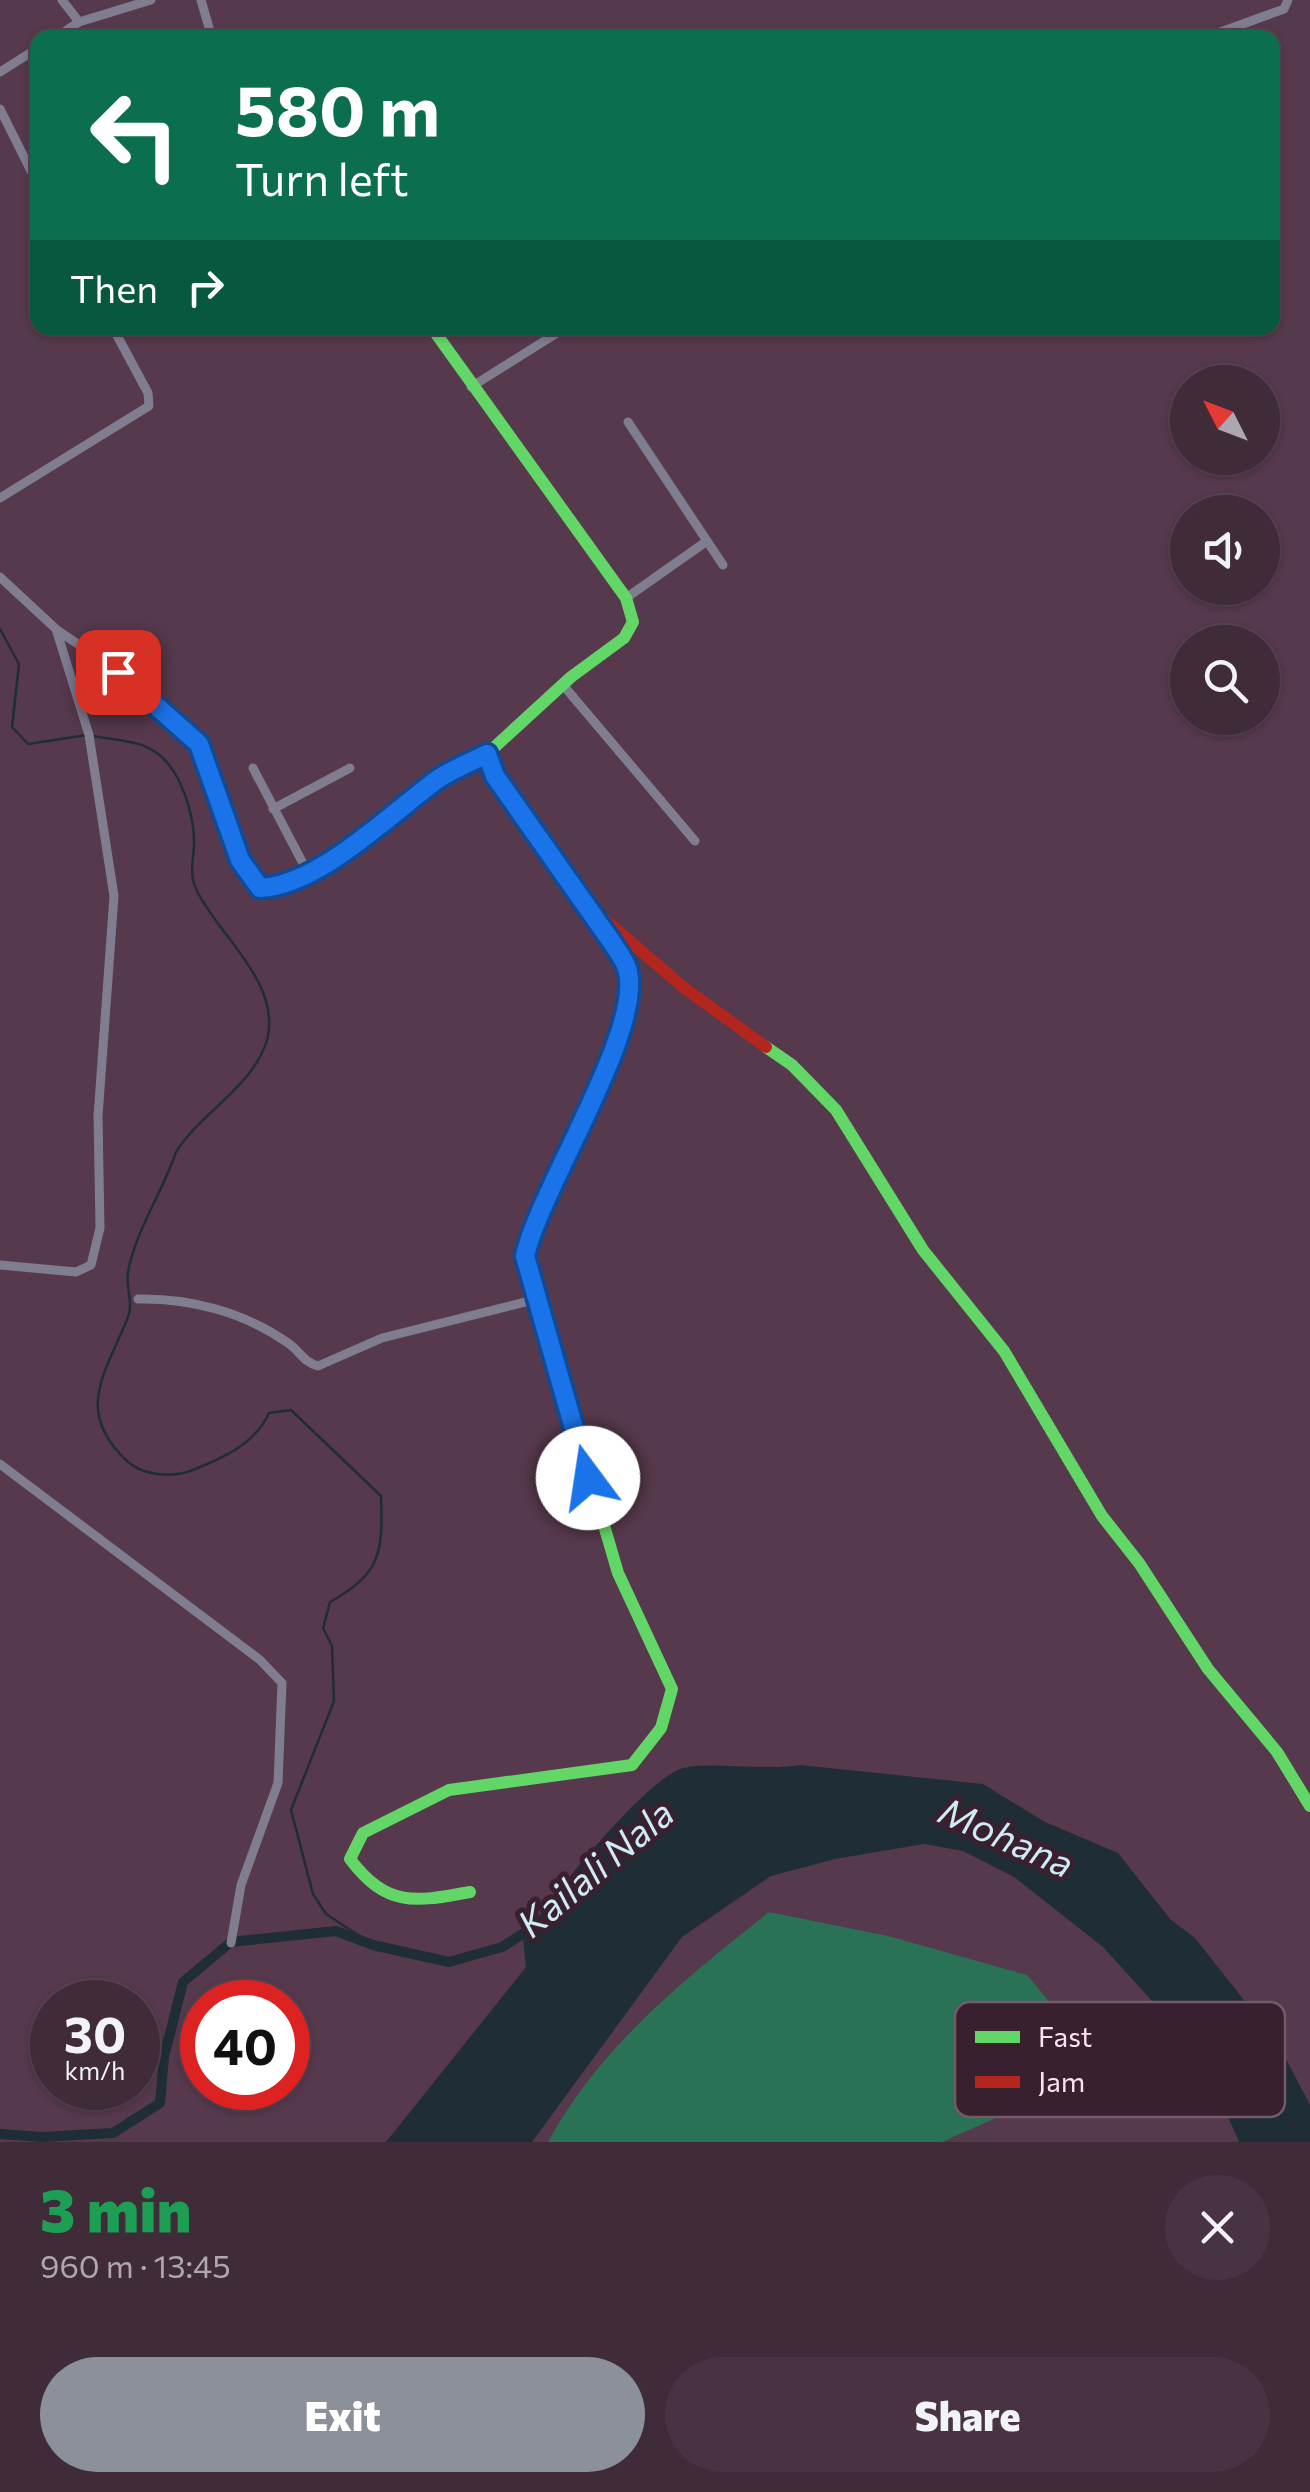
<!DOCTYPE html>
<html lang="en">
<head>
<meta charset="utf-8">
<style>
  :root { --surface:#402b39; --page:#473341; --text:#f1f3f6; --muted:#aea7ae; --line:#594753; --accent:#8c9099 }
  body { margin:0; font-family:Commissioner,sans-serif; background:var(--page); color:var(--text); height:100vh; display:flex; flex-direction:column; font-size:38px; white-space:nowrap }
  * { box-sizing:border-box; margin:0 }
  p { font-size:32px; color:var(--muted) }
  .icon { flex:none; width:55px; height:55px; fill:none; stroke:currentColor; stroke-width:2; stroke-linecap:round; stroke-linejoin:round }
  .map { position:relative; height:2142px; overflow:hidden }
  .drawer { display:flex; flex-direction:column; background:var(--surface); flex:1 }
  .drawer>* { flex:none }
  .guide { position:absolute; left:30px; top:30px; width:1250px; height:305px; border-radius:20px; box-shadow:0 2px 8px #0004,0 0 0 2px var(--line); background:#0b6e4f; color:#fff; overflow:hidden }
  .needle { width:65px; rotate:312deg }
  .buttons { position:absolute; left:1170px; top:365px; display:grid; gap:20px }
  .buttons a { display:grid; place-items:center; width:110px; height:110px; border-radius:50%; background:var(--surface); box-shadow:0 2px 8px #0004,0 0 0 2px var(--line); font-size:50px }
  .speed { position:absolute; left:30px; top:1980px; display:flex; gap:20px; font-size:50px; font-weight:700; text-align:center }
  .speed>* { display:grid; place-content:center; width:130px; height:130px; border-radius:50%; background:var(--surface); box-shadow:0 2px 8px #0004,0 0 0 2px var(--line); line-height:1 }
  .speed small { font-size:25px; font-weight:400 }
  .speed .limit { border:15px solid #d22; background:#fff; color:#111 }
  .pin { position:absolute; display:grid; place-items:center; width:85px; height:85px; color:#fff; margin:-42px; border-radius:20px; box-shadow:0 5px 15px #0006 }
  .me { position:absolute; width:110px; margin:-55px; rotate:346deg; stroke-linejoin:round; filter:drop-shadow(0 0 8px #0008) }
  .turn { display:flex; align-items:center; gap:35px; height:210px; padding:0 40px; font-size:45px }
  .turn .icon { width:130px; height:130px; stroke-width:2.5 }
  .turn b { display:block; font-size:70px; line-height:85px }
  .then { display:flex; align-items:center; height:95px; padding:0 40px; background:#0003; gap:20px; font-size:38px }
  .round { display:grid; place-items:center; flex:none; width:105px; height:105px; border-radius:52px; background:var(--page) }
  .head { display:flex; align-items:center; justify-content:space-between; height:170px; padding:0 40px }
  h1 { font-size:60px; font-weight:800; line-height:75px; color:#1e9e55 }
  .cta { display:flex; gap:20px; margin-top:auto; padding:20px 40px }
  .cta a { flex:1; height:115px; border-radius:60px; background:var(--accent); color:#fff; font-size:40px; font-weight:800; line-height:115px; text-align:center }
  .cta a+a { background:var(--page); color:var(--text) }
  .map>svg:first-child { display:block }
</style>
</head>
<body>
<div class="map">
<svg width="1310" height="2142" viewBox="0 0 1310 2142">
  <rect width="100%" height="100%" fill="#56394c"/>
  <path fill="#2a7256" d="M769 1912 888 1936 1027 1975 1106 2069 942 2142H548C599 2047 686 1978 769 1912Z"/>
  <path fill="#1f2e36" d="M800 1765 983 1784 1045 1822 1118 1853 1171 1920 1195 1938 1277 2042 1310 2105V2142H1239L1215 2087 1183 2035 1103 1947 1014 1877 963 1851 924 1844 835 1859 771 1876 682 1937 532 2142H386L526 1967 523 1938C547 1902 645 1779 683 1768 708 1761 766 1771 800 1765Z"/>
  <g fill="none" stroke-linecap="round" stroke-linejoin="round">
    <g stroke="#1f2e36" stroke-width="2.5">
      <polyline points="0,629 19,664 12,727 28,744 87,735"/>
      <path d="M94 736C124 742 149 739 170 766 185 786 195 821 194 846 193 863 189 875 197 891 218 935 282 983 267 1040 253 1087 201 1112 176 1152 163 1191 135 1232 128 1272 125 1287 134 1302 128 1317 107 1371 72 1411 128 1462 144 1476 173 1478 193 1470 223 1458 255 1444 269 1413L291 1410 381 1496C383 1554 381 1573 330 1602L323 1628 332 1646 334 1701 291 1810 313 1894 326 1914 373 1945"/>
    </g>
    <polyline stroke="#1f2e36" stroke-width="10" points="0,2134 42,2137 113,2133 160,2103 164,2057 183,1982 231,1942 336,1931 373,1945 449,1962 502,1947 537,1925"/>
    <g stroke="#807d91" stroke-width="9">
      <polyline points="62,0 79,22 151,0"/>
      <polyline points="201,0 212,38"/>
      <polyline points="55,38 79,22"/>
      <polyline points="1204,38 1284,9 1288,0"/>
      <polyline points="0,72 38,48"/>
      <polyline points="0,109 38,185"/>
      <polyline points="471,387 565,328"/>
      <polyline points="0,498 149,406 148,393 113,328"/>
      <polyline points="707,541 723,565"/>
      <polyline points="0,577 56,629 89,735 114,896 98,1116 100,1228 91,1265 76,1272 0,1265"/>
      <polyline points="626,598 707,541 628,422"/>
      <path d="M57 630C96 657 178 707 200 747 225 791 225 850 260 888 321 884 390 814 438 779 453 769 471 762 487 754"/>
      <polyline points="563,685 695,841"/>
      <polyline points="253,768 307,871"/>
      <polyline points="273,809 350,768"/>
      <path d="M138 1299C190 1298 244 1312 288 1343 300 1351 303 1362 318 1366L382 1338 537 1299"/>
      <polyline points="0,1464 260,1660 282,1683 278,1783 241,1885 231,1943"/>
    </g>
    <g stroke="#63d668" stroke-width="12">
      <polyline points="432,328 626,598 633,622 624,638 571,677 487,754 490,768 520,813"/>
      <polyline points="766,1047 792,1065 836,1110 923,1250 1004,1351 1102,1516 1139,1563 1208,1669 1277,1752 1310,1806"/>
      <path d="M470 1892C415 1902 387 1908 350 1859L363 1833 449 1790 632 1765 661 1728 672 1689 618 1573 525 1256 578 1131"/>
    </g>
    <g stroke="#b3261e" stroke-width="12">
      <polyline points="520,813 573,892 683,987 766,1047"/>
      <path d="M578 1131C599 1089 641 1012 625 965 621 950 609 937 601 924"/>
    </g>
  </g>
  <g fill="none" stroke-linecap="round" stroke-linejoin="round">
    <g stroke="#114b97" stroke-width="25">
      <path id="route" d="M118 672 199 744 240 860 260 888C320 885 390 814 438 779 453 769 471 762 487 754L495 776 611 941C616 949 624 959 627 968 646 1027 540 1188 525 1256L588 1478"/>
    </g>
    <use href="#route" stroke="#1a73e8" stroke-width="18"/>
  </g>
  <g text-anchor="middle" stroke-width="10" stroke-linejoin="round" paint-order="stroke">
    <g font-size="38" font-style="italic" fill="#cdeaf5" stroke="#39202f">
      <text transform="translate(1006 1838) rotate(24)" y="13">Mohana</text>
      <text transform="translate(596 1869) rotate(-40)" y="13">Kailali Nala</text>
    </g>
  </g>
  <rect x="955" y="2002" width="330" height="115" rx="15" fill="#39202f" stroke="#745a6a" stroke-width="2.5"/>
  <rect x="975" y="2031" width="45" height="12" fill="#63d668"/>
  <rect x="975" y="2076" width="45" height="12" fill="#b3261e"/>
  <g font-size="28" fill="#fee2f2">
    <text x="1038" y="2047">Fast</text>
    <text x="1038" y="2092">Jam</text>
  </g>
</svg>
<div class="buttons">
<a><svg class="needle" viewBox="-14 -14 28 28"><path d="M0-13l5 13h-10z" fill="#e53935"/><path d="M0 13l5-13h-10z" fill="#aea7ae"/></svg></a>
<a><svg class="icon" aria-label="sound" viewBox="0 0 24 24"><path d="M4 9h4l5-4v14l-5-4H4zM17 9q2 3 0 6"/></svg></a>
<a><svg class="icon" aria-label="search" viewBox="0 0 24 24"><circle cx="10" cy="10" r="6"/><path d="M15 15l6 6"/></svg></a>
</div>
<div class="speed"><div>30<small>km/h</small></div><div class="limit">40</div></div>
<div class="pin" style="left:118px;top:672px;background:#d93025"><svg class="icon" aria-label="arrive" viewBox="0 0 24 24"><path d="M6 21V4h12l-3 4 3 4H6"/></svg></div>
<svg class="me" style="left:588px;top:1478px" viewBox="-20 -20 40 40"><circle r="19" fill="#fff"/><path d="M0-13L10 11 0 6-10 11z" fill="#1a73e8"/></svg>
<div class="guide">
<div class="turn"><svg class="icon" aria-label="left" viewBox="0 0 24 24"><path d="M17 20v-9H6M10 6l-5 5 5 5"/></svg><div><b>580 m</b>Turn left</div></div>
<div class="then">Then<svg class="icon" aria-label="right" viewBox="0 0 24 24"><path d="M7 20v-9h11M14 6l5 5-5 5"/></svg></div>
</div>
</div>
<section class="drawer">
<div class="head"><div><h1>3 min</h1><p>960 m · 13:45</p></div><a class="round"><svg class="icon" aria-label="close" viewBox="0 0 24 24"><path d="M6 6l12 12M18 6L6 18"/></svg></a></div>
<div class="cta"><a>Exit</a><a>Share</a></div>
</section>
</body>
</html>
